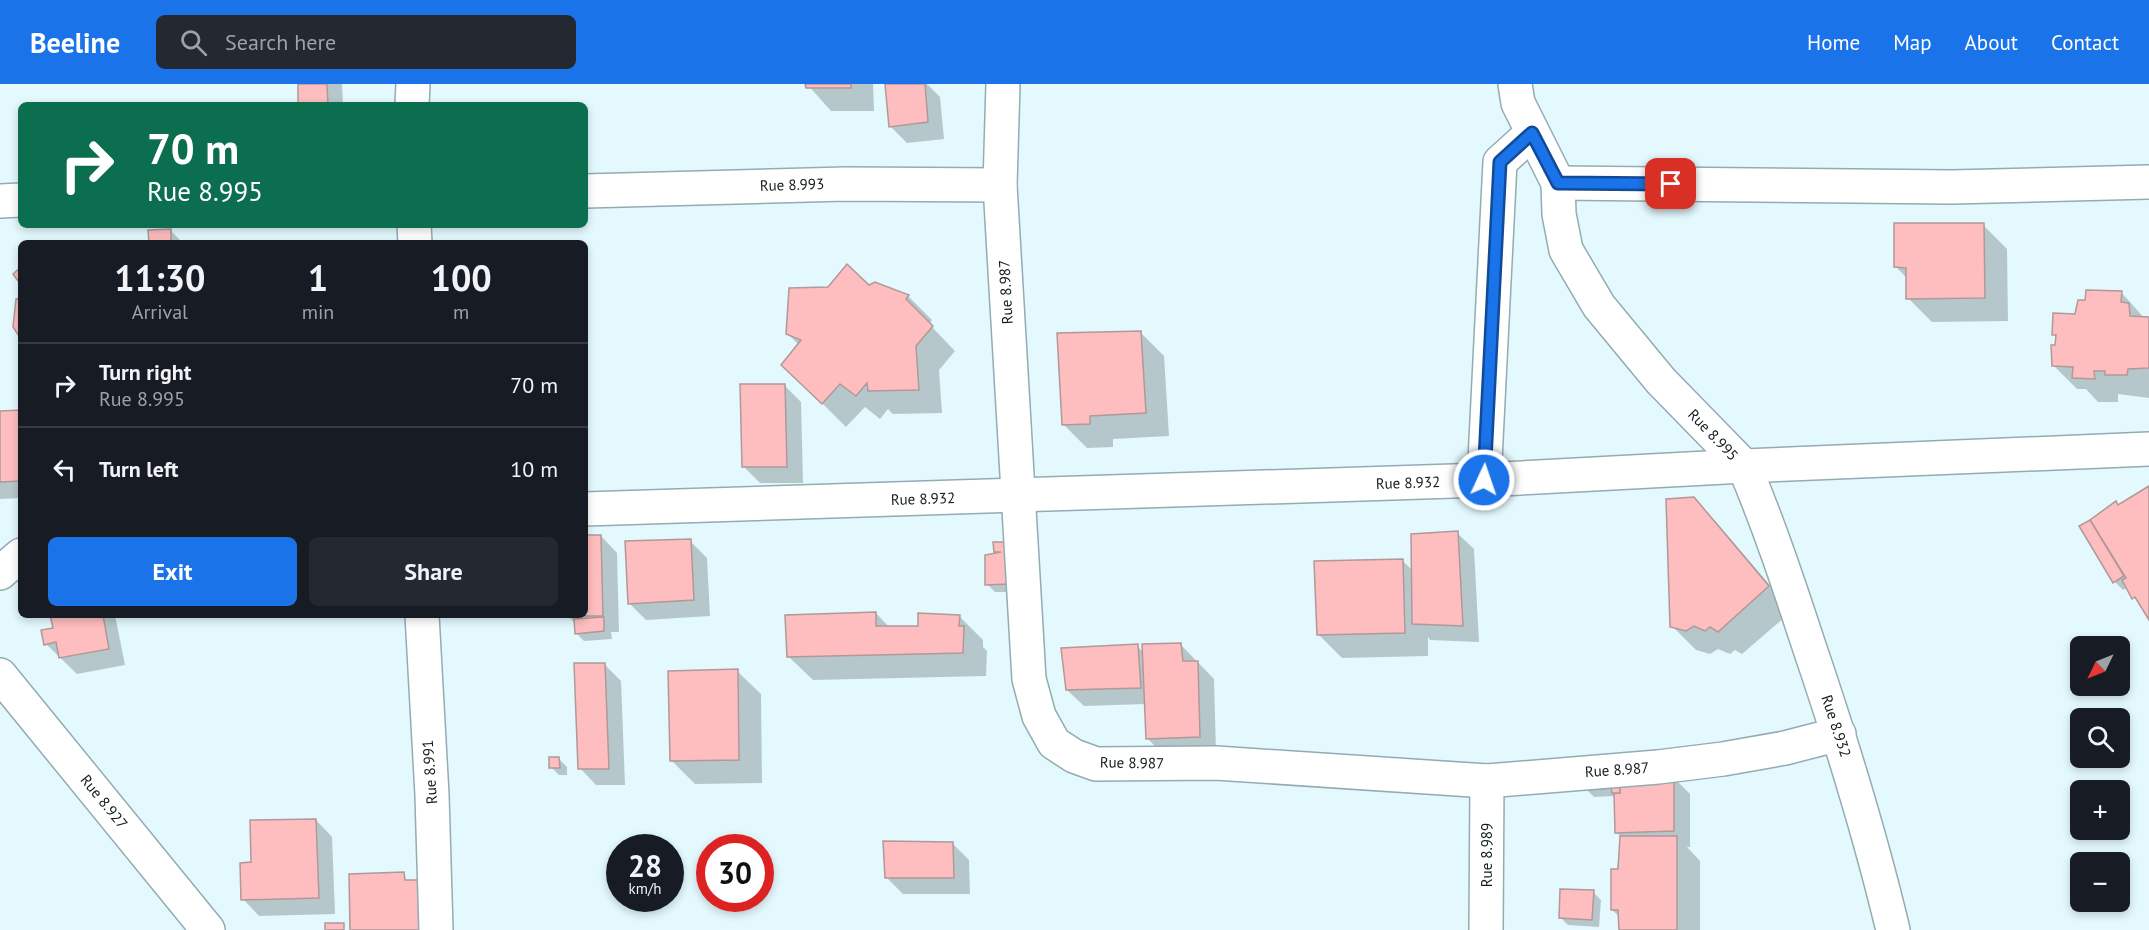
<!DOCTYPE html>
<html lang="en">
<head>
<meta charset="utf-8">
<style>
  :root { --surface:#171b24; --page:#242831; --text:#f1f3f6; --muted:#9ea1a6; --line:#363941; --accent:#1a73e8 }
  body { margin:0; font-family:"PT Sans",sans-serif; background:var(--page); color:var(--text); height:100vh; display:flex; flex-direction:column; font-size:22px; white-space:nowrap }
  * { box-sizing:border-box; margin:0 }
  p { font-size:20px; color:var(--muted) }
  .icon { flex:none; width:33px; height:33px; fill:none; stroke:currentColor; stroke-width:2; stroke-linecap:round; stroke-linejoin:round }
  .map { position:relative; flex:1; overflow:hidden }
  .details { position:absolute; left:18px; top:156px; width:570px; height:378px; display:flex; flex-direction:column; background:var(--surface); border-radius:9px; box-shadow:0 3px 9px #0003 }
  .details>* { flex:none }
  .guide { position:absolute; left:18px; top:18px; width:570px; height:126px; border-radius:9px; box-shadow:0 3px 9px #0003; background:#0b6e4f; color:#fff; overflow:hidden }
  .needle { width:39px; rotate:227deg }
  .fabs { position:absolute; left:2070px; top:552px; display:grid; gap:12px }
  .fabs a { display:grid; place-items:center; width:60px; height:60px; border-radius:9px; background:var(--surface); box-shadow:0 3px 9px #0003; font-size:30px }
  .speed { position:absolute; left:606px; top:750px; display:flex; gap:12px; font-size:30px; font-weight:700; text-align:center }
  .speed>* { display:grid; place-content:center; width:78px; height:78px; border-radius:50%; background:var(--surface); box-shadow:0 3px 9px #0003; line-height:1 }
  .speed small { font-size:15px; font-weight:400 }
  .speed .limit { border:9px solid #d22; background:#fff; color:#111 }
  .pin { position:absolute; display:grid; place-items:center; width:51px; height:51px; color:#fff; margin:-26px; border-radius:12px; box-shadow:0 3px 9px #0006 }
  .me { position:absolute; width:66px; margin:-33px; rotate:3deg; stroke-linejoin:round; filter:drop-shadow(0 0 4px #0008) }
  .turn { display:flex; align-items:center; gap:21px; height:126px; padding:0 30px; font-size:27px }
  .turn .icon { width:78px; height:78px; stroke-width:2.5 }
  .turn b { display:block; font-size:42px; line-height:51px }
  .eta { display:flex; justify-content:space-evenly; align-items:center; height:102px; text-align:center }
  .eta b { font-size:36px; font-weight:600; line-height:42px }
  .cta { display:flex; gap:12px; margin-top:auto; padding:12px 30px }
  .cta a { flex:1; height:69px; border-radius:9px; background:var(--accent); color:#fff; font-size:24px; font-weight:600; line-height:69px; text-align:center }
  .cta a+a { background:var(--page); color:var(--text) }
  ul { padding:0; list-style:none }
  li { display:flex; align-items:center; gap:18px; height:84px; padding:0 30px; border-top:2px solid var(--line) }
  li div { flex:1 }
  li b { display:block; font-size:22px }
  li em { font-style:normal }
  header { display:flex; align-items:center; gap:36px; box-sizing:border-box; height:84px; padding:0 30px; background:var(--accent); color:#fff }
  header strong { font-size:28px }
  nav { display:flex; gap:33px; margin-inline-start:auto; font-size:21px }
  .search { width:420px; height:54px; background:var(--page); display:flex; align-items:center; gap:15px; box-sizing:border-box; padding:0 21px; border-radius:9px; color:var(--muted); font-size:22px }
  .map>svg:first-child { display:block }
</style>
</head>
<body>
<header>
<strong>Beeline</strong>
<div class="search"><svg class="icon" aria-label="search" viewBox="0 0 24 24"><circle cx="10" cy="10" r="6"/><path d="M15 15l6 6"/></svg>Search here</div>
<nav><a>Home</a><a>Map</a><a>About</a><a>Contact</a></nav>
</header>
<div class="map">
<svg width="2149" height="846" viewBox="0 0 2149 846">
  <rect width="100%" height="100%" fill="#e3f9fe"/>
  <g fill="#0003">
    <polygon points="299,0 342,0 343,21 300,21"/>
    <polygon points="807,0 873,0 874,27 831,27"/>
    <polygon points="887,0 927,0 940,13 944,55 907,59 890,42"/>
    <polygon points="1983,141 2007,165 2008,237 1932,238 1908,214 1908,195 1896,183"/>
    <polygon points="170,146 183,159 150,159"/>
    <polygon points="869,203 908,212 932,236 929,240 955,267 939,286 942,329 893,330 888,325 880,335 865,323 846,343 807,304 799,261 788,250"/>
    <polygon points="2121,208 2145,235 2149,235 2149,314 2118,310 2118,318 2098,318 2086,305 2077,305 2053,281 2057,254 2053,250 2077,231"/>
    <polygon points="1140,248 1164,272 1169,352 1113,355 1113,363 1087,364 1063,340"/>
    <polygon points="784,301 801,318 803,399 760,399 744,383"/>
    <polygon points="21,328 21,414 0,415 0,329"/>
    <polygon points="2149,404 2149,534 2128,503 2123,506 2115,498 2081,442 2116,419 2119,422"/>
    <polygon points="1693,414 1717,439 1792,527 1742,570 1735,566 1730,570 1718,565 1710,570 1696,566 1672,542"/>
    <polygon points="1457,449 1474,465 1479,558 1430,556 1428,553 1428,572 1342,574 1318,550 1402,476 1413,487"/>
    <polygon points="601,452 617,469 619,548 611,548 612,555 584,557 576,549 576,540 567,531 585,531 585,453"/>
    <polygon points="690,457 707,474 710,532 646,536 629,519"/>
    <polygon points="1007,459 1017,508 995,508 987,500 999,470 996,467"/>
    <polygon points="876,529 890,544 919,543 959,532 983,556 983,563 987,567 986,592 813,596 789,573"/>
    <polygon points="52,531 115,531 125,581 77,590 46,560 54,546"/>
    <polygon points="1181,561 1214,595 1216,669 1164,671 1147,654 1146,620 1084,622 1067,606 1137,562 1144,569"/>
    <polygon points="605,581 621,597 625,701 596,701 580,684"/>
    <polygon points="737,587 761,610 762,699 695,700 671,676"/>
    <polygon points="559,675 567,683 567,691 559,691 551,683"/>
    <polygon points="1674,694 1690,710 1690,763 1687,763 1700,777 1700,846 1620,846 1620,833 1612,826 1621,753 1616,748 1616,712 1594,713 1586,705"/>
    <polygon points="316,736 332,753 335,830 259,832 243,815 252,779"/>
    <polygon points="952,759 969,776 970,810 903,810 887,794"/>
    <polygon points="1593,808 1601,816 1599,843 1568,841 1560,833"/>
  </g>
  <g fill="#febdbf" stroke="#b19899" stroke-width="1.5">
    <polygon points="298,0 327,0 328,21 298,21"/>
    <polygon points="805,0 851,0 851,4 806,4"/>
    <polygon points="885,0 925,0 928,38 889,43"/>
    <polygon points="1894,139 1984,139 1985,214 1906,215 1906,184 1894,183"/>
    <polygon points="171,145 171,159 149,159 148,146"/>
    <polygon points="847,180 869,201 875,198 909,211 906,215 933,242 916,262 919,306 868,307 867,299 856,312 840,300 822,320 781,281 801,256 786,250 789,204 828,203"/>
    <polygon points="21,183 21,201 13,190"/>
    <polygon points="2086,206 2122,207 2121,218 2129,219 2130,232 2149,233 2149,284 2128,285 2127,291 2105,291 2105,287 2094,287 2095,295 2072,294 2073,283 2052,282 2051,261 2055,261 2056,251 2052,251 2053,229 2075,230 2078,216 2085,216"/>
    <polygon points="21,214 21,255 13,243 16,215"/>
    <polygon points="1141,247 1146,329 1090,332 1090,340 1062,341 1057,249"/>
    <polygon points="740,300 785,300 787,383 742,383"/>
    <polygon points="21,326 21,397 0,398 0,327"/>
    <polygon points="2149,402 2149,536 2135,513 2132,515 2122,496 2126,494 2090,436 2116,417 2118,421"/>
    <polygon points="1694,413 1769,502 1718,548 1710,543 1705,547 1694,542 1686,547 1670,543 1666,415"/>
    <polygon points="2090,436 2124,492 2113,499 2079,442"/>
    <polygon points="1458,447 1463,542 1412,540 1411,450"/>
    <polygon points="585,451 601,451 603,532 565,532 585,531"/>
    <polygon points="691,455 694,516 628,520 625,457"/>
    <polygon points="993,458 1008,458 1009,500 985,501 985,471 1001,468 994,468"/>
    <polygon points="1403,475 1405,549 1317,551 1314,477"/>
    <polygon points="876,528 876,542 918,542 918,529 960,531 959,542 964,542 963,569 787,573 785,531"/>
    <polygon points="50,531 103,531 109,565 59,574 56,558 44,561 41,546 53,544"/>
    <polygon points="604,533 604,547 575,550 574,535"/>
    <polygon points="1181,559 1183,577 1198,577 1200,653 1146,655 1142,560"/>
    <polygon points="1138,560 1141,604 1066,606 1061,564"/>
    <polygon points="574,579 605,579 609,685 578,685"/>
    <polygon points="738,585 739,676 670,677 668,587"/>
    <polygon points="549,673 559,673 560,684 549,684"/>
    <polygon points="1674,692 1674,747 1615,749 1614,709 1620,709 1620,694"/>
    <polygon points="1620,694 1620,709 1612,709 1611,704 1584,706 1584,695"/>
    <polygon points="316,735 319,814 241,816 240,779 251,778 250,736"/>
    <polygon points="1620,752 1677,752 1677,846 1619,846 1618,826 1611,826 1611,785 1618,785"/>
    <polygon points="883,757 953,758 954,794 885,794"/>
    <polygon points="404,788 405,796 422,796 424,846 350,846 349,790"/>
    <polygon points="1560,805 1594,806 1592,836 1559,834"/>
    <rect x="325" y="839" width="19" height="7"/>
  </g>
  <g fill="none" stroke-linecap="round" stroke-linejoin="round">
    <g stroke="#92acb2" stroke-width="36">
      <g id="minor">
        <polyline points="1003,0 1000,101 1029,595 1039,632 1054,659 1074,672 1096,680 1216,679 1487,697 1658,683 1723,675 1785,664 1839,650"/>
        <polyline points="1515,0 1518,19 1558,99 1559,130 1566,166 1599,222 1661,297 1744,382 2149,365"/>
        <polyline points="412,21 413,0"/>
        <polyline points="1558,99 1952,103 2149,98"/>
        <polyline points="585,107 845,100 1000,101"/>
        <polyline points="0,117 21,116"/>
        <polyline points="414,141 415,159"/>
        <polyline points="1484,396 1500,78 1532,49"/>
        <path d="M585 425 1484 396 1744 382C1769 441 1789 501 1809 562 1841 656 1870 750 1893 846"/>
        <polyline points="0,489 21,471"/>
        <polyline points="422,531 432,711 436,846"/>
        <polyline points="0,591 208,846"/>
        <polyline points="1486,846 1487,697"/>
      </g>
    </g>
    <use href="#minor" stroke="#fff" stroke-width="33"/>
  </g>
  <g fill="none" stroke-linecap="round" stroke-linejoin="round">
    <g stroke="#114b97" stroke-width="15">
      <polyline id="route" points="1484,396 1500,78 1532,49 1558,99 1671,100"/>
    </g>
    <use href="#route" stroke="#1a73e8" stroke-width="10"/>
  </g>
  <g text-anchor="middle" stroke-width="5" stroke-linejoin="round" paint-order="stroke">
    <g font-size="15" fill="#121c1e" stroke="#fff">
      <text transform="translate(792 101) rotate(-2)" y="5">Rue 8.993</text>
      <text transform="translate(1006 208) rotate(-93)" y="5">Rue 8.987</text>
      <text transform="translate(1713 351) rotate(46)" y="5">Rue 8.995</text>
      <text transform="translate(1408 399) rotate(-2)" y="5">Rue 8.932</text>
      <text transform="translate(923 415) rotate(-2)" y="5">Rue 8.932</text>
      <text transform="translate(1836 642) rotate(72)" y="5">Rue 8.932</text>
      <text transform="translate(1132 679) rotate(1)" y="5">Rue 8.987</text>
      <text transform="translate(1617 686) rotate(-4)" y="5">Rue 8.987</text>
      <text transform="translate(430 688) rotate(-94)" y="5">Rue 8.991</text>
      <text transform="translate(104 718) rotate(51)" y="5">Rue 8.927</text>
      <text transform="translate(1487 771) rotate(-90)" y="5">Rue 8.989</text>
    </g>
  </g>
</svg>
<div class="fabs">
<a><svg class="needle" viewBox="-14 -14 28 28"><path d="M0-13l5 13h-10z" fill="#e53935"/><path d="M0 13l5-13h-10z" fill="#9ea1a6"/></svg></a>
<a><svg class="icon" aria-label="search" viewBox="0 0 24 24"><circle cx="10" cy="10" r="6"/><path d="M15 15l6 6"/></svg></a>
<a>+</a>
<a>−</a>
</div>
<div class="speed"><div>28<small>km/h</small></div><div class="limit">30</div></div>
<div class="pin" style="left:1671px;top:100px;background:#d93025"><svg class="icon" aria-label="arrive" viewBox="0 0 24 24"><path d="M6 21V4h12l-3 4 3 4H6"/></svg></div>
<svg class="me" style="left:1484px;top:396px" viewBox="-20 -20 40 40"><circle r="17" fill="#1a73e8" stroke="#fff" stroke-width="3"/><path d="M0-11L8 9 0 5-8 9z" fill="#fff"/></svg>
<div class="guide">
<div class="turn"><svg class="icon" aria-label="right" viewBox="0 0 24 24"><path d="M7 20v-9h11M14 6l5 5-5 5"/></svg><div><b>70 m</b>Rue 8.995</div></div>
</div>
<section class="details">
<div class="eta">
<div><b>11:30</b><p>Arrival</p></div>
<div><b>1</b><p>min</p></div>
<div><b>100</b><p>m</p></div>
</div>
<ul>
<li><svg class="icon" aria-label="right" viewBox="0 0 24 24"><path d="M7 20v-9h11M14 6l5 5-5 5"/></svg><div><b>Turn right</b><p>Rue 8.995</p></div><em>70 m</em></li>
<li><svg class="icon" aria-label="left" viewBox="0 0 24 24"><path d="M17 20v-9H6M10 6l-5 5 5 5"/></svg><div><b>Turn left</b></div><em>10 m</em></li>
</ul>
<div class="cta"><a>Exit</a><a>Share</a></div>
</section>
</div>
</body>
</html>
